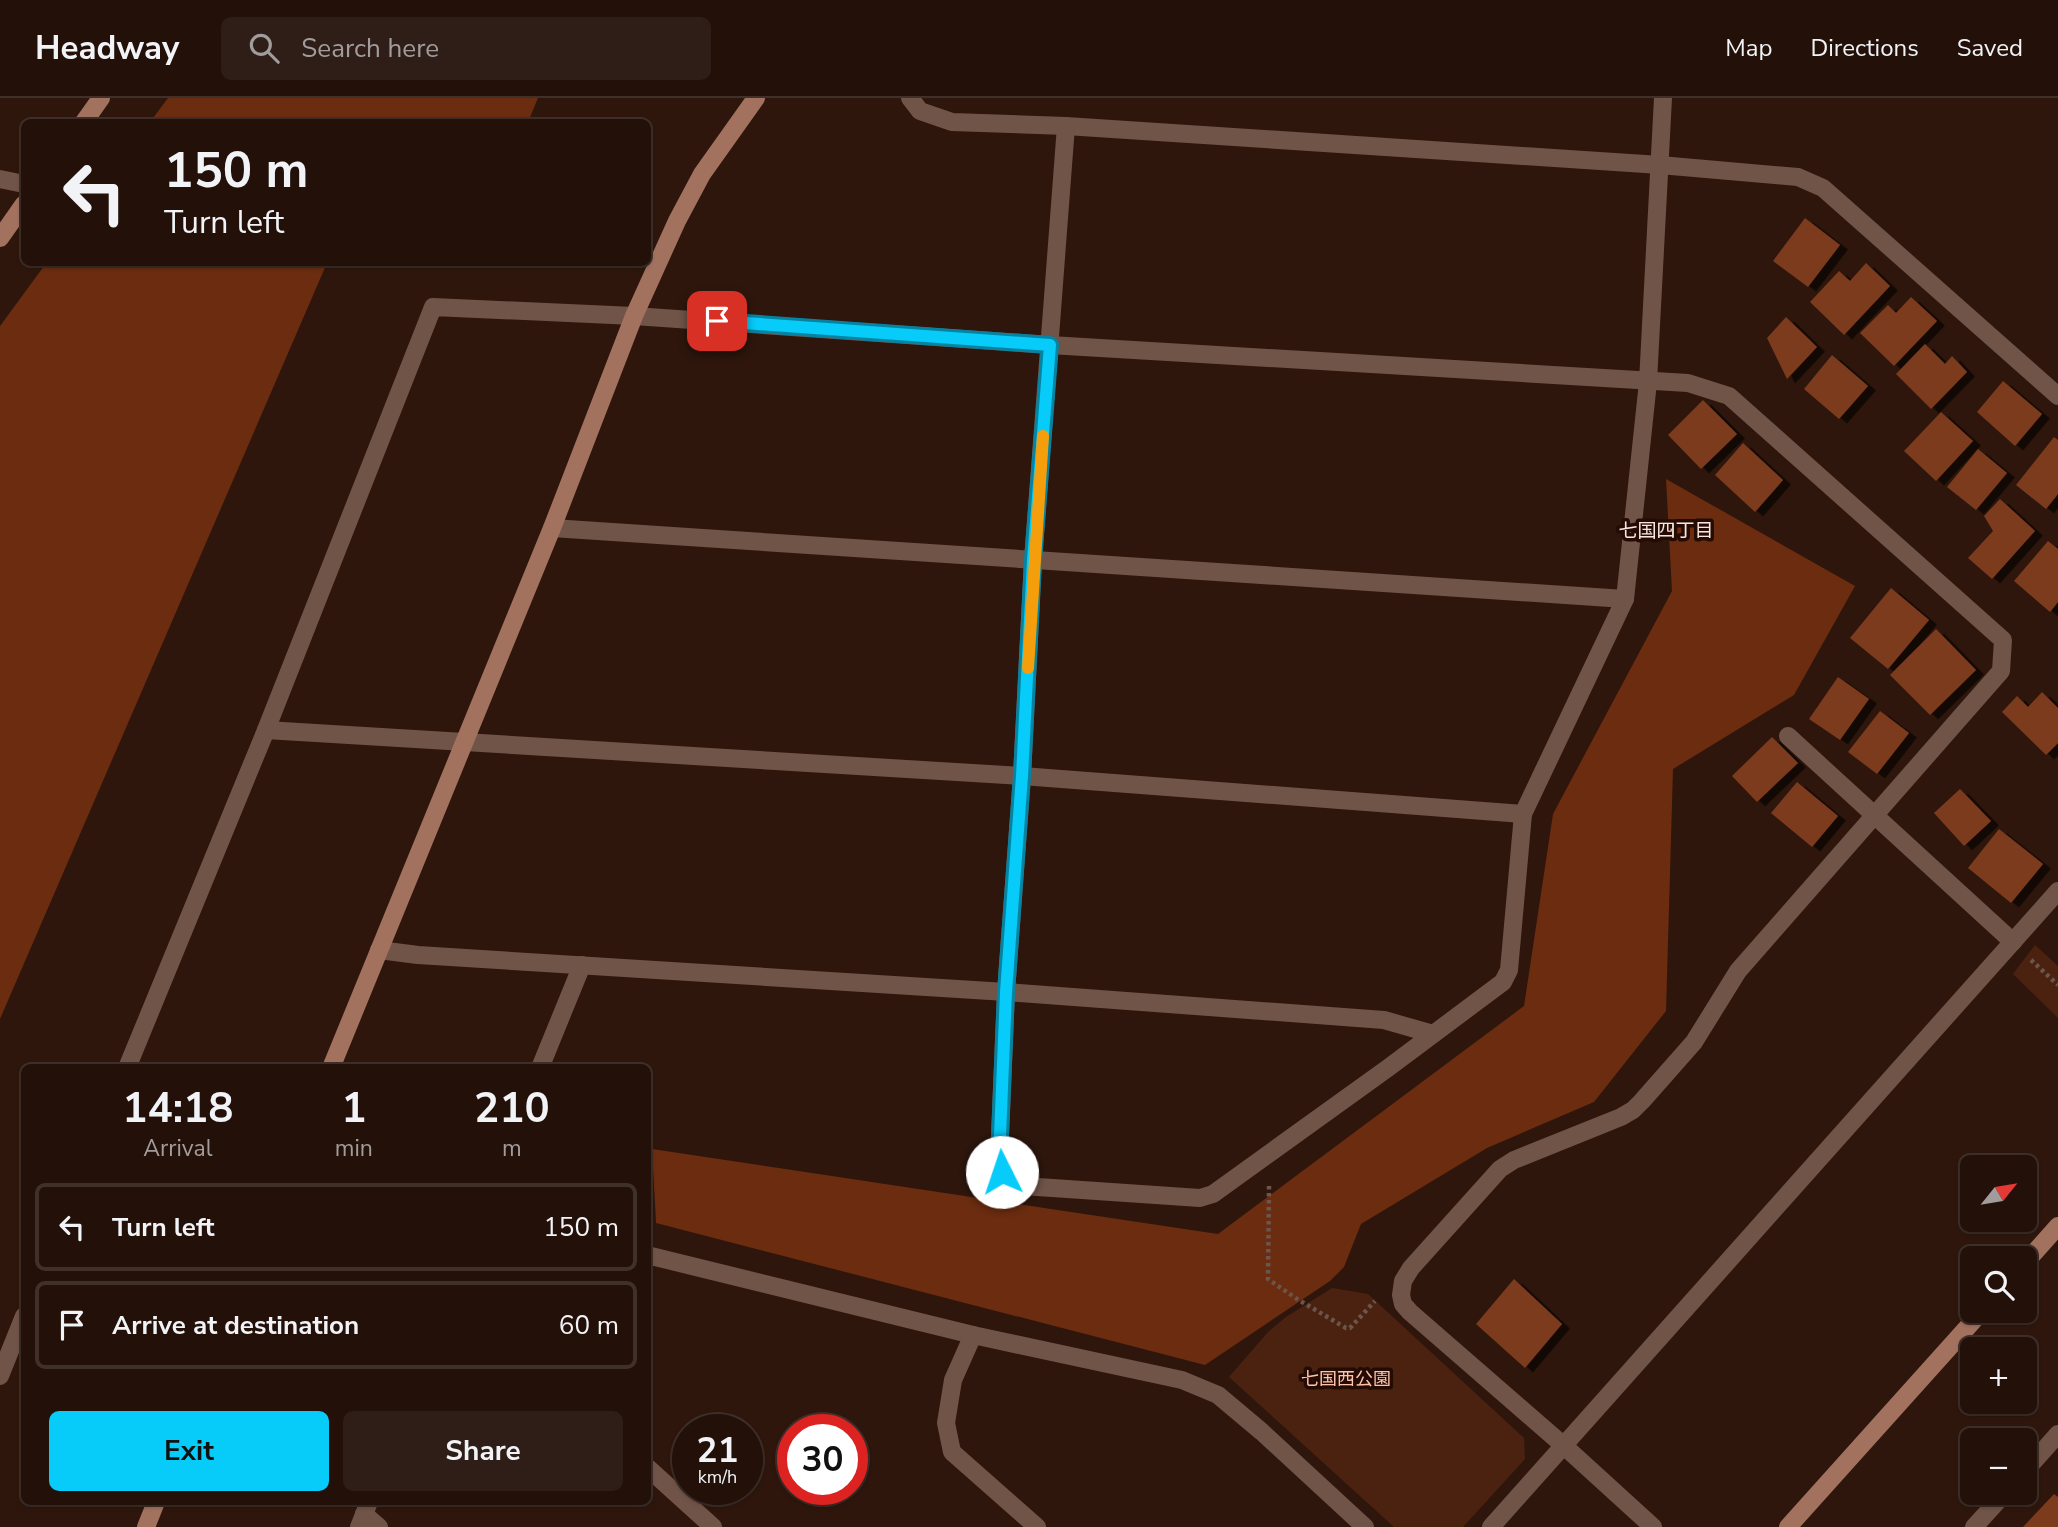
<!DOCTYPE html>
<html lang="en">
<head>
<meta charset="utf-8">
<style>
  :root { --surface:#221009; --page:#2e1e17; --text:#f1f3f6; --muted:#a29d9c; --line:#3f302a; --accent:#07cbf9 }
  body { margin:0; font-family:"Nunito Sans","Noto Sans JP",sans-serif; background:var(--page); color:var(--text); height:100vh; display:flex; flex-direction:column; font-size:26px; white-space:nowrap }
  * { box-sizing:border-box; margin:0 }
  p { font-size:23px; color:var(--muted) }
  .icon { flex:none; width:38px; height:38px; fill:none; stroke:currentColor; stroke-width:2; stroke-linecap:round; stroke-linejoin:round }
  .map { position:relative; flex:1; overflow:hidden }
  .sheet { position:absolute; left:21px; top:966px; width:630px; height:441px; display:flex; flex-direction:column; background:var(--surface); border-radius:10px; box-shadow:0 2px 5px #0004,0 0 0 2px var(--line) }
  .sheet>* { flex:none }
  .hud { position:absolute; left:21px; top:21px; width:630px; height:147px; border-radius:10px; box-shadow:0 2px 5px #0004,0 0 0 2px var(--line); background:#221009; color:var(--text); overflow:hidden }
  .needle { width:46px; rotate:60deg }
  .tools { position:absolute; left:1960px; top:1057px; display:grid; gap:14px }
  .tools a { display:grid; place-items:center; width:77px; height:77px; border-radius:10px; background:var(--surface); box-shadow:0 2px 5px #0004,0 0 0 2px var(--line); font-size:35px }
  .speed { position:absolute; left:672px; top:1316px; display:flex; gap:14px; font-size:35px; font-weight:700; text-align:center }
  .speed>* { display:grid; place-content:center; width:91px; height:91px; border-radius:50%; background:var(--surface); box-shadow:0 2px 5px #0004,0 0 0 2px var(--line); line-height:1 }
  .speed small { font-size:18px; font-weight:400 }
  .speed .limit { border:10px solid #d22; background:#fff; color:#111 }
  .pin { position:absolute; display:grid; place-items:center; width:60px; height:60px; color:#fff; margin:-30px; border-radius:14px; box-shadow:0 4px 10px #0006 }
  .me { position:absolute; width:77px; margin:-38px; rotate:356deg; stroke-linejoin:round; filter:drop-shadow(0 0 5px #0008) }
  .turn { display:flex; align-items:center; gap:24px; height:147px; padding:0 28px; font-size:32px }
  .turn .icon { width:91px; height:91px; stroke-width:2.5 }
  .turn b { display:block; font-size:49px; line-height:60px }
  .eta { display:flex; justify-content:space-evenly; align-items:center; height:119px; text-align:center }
  .eta b { font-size:42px; font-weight:700; line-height:49px }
  .action { display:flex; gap:14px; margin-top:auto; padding:14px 28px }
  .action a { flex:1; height:80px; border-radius:10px; background:var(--accent); color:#111; font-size:28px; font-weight:700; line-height:80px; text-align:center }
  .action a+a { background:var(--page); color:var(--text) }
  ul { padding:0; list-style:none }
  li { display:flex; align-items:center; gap:21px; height:88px; margin:0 14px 10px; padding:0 14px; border:4px solid var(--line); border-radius:10px }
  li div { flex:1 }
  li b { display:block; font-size:26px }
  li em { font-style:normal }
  header { display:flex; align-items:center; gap:42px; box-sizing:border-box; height:98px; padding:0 35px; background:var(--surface); border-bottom:2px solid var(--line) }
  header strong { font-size:33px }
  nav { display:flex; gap:38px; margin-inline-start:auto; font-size:24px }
  .search { width:490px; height:63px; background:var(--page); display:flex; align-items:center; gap:18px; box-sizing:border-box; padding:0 24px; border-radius:10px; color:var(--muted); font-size:26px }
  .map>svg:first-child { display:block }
</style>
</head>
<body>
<header>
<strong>Headway</strong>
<div class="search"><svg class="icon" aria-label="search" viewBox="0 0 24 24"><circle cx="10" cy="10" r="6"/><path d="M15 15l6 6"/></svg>Search here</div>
<nav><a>Map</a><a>Directions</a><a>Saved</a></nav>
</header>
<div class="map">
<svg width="2058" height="1429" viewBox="0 0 2058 1429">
  <defs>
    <filter id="shadow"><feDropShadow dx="8" dy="4.5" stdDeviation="0" flood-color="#0009"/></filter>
  </defs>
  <rect width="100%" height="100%" fill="#2e160c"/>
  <g fill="#4b2210">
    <polygon points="2035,847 2058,868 2058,920 2013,876"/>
    <polygon points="1332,1190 1368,1196 1524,1340 1525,1361 1463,1429 1394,1429 1229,1279 1268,1234 1286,1219"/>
  </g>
  <g fill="#6b2c10">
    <polygon points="168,0 538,0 528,24 150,24"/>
    <polygon points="47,164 327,165 0,921 0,228"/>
    <polygon points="1666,381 1855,488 1794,597 1673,671 1666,913 1594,1004 1487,1050 1361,1126 1344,1169 1330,1183 1205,1267 656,1125 652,1051 1218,1136 1524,908 1553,716 1672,493"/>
  </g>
  <g fill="#7b3b1f" filter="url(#shadow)">
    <polygon points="1805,120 1840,147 1808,189 1773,163"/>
    <polygon points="1866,165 1890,188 1844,237 1810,204 1839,173 1850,183"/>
    <polygon points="1911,199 1937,223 1894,268 1860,235 1888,207 1896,215"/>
    <polygon points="1786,219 1817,249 1787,281 1767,240"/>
    <polygon points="1925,246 1945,266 1952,258 1967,274 1931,311 1896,276"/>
    <polygon points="1832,257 1868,288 1839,321 1804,291"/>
    <polygon points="2003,283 2042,316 2015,348 1977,314"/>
    <polygon points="1703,302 1737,336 1701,371 1668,337"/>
    <polygon points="1941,314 1973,343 1936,383 1904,353"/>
    <polygon points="2054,339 2058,342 2058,396 2046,411 2016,387"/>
    <polygon points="1743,345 1783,382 1755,414 1715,377"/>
    <polygon points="1978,351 2007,375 1976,412 1947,389"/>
    <polygon points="2000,401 2035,433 1992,481 1968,460 1993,433 1984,418"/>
    <polygon points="2048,443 2058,451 2058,504 2050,514 2014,483"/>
    <polygon points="1891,490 1929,522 1888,571 1850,540"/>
    <polygon points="1936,531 1976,572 1930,617 1890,577"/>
    <polygon points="1838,579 1869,601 1840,642 1809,621"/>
    <polygon points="2042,594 2058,610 2058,645 2046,657 2002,614 2017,598 2028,609"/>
    <polygon points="1880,613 1909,635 1877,676 1848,654"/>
    <polygon points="1772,639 1798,665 1757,704 1732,678"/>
    <polygon points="1797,684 1838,718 1812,749 1771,715"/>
    <polygon points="1960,691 1991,723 1964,748 1934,715"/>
    <polygon points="1999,731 2043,766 2011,805 1968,770"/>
    <polygon points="1514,1181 1562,1226 1525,1270 1476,1226"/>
    <polygon points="2054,1396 2058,1399 2058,1429 2023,1429"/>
  </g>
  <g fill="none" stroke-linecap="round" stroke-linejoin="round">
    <g stroke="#6b554c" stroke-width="4.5" stroke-dasharray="3.5 3.5" stroke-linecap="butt">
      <polyline points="2031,862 2058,887"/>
      <polyline points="1269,1088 1268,1181 1297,1201 1346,1230 1350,1230 1375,1203"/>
    </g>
    <g stroke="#715448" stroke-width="18">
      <polyline points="910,0 920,13 952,24 1066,28 1660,67 1798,79 1823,90 2058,298"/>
      <path d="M1066 28 1033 462 1022 678 1006 894 999 1062C1003 1077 1008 1083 1023 1088L1200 1100 1213 1096 1388 970 1503 884 1509 872 1523 716 1625 501 1648 284 1663 0"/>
      <polyline points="0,81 24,86"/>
      <polyline points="552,430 1625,501"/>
      <polyline points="266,632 1022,678 1523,716"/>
      <polyline points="1788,638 2013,844"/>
      <polyline points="379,852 418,857 1006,894 1384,922 1433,936"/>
      <polyline points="127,970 266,632 433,209 634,218 1050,247 1688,285 1729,298 2003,542 2001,573 1738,873 1694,944 1642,1003 1633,1012 1621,1019 1514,1062 1500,1071 1411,1170 1403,1183 1401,1197 1403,1206 1410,1214 1563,1347 1653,1429"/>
      <polyline points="540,970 582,867"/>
      <polyline points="648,1161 651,1158 973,1237 1182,1282 1218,1297 1262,1334 1365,1429"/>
      <polyline points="973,1237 953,1282 946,1325 952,1354 1037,1429"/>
      <polyline points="0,1278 24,1218"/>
      <polyline points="648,1370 713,1429"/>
      <polyline points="2025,1373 2058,1336"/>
      <polyline points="364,1416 379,1429"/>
      <polyline points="359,1429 369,1404"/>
      <polyline points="1491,1429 2058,793"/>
      <polyline points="1974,1429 2005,1395"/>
    </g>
    <g stroke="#a2725f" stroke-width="18">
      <polyline points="84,24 101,0"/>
      <polyline points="0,140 24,106"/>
      <polyline points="331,970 552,430 634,218 677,123 702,76 756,0"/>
      <polyline points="2025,1165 2058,1128"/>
      <polyline points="146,1429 156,1404"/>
      <polyline points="1788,1429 1982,1213"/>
    </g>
  </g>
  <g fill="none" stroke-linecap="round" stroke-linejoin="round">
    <g stroke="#0584a2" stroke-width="18">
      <polyline id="route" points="717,223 1050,247 1033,462 1022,678 1006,894 999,1062 1002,1074"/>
    </g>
    <use href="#route" stroke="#07cbf9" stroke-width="12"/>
    <polyline stroke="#f59e0b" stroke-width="12" points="1028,570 1043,338"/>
  </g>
  <g text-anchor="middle" stroke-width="7" stroke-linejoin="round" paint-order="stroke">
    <g font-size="18" fill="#ffc3ab" stroke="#240c04">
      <text x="1346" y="1287">七国西公園</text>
    </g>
    <g font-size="19" fill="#f8e6df" stroke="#240c04">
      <text x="1666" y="439">七国四丁目</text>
    </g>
  </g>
</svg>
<div class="tools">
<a><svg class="needle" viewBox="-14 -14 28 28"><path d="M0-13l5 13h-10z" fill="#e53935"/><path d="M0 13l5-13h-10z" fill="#a29d9c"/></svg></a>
<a><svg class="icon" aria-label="search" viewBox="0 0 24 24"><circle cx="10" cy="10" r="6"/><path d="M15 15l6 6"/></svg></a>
<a>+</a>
<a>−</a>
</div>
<div class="speed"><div>21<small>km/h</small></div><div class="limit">30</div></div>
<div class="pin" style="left:717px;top:223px;background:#d93025"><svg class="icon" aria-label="arrive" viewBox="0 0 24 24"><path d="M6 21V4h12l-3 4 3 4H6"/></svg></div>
<svg class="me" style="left:1002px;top:1074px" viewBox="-20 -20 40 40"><circle r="19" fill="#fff"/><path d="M0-13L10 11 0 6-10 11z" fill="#07cbf9"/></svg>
<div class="hud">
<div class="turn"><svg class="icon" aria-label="left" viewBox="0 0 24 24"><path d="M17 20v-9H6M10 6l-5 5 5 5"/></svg><div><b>150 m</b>Turn left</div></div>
</div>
<section class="sheet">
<div class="eta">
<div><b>14:18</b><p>Arrival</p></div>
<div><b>1</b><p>min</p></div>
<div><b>210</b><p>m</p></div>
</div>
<ul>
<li><svg class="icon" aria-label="left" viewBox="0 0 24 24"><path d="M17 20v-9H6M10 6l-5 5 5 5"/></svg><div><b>Turn left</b></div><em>150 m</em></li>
<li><svg class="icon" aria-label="arrive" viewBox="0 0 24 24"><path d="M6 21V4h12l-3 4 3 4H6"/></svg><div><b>Arrive at destination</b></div><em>60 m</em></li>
</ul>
<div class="action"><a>Exit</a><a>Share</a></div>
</section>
</div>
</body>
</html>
